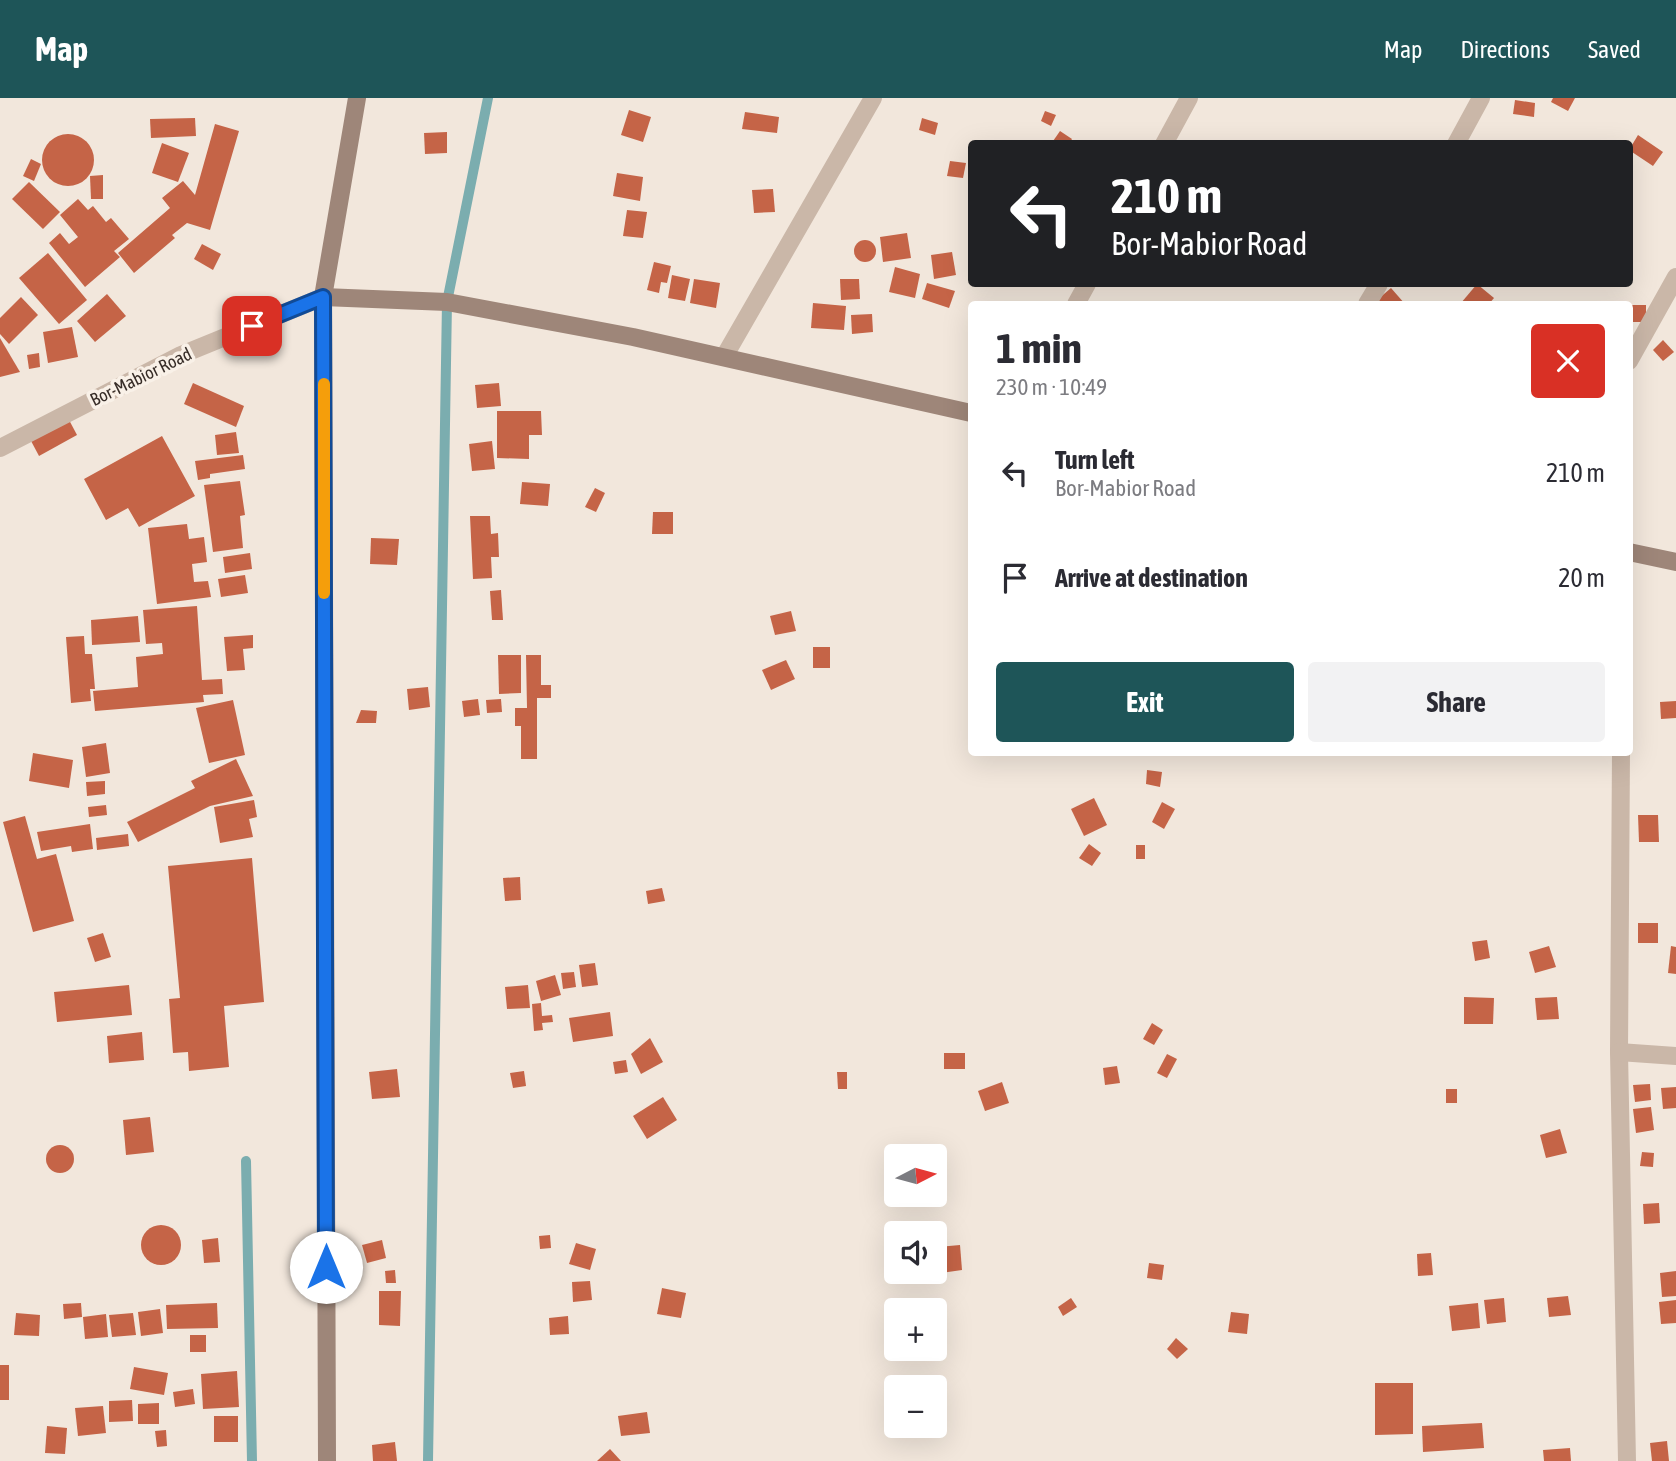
<!DOCTYPE html>
<html lang="en">
<head>
<meta charset="utf-8">
<style>
  :root { --surface:#fff; --page:#f2f2f3; --text:#2b2b33; --muted:#7c7c81; --accent:#1e5558 }
  body { margin:0; font-family:"Asap Condensed",sans-serif; background:var(--page); color:var(--text); height:100vh; display:flex; flex-direction:column; font-size:26px; white-space:nowrap }
  * { box-sizing:border-box; margin:0 }
  p { font-size:23px; color:var(--muted) }
  .icon { flex:none; width:38px; height:38px; fill:none; stroke:currentColor; stroke-width:2; stroke-linecap:round; stroke-linejoin:round }
  .map { position:relative; flex:1; overflow:hidden }
  .panel { position:absolute; left:968px; top:203px; width:665px; height:455px; display:flex; flex-direction:column; background:var(--surface); border-radius:7px; box-shadow:0 7px 28px #0002 }
  .panel>* { flex:none }
  .banner { position:absolute; left:968px; top:42px; width:665px; height:147px; border-radius:7px; box-shadow:0 7px 28px #0002; background:#202124; color:#fff; overflow:hidden }
  .needle { width:46px; rotate:84deg }
  .buttons { position:absolute; left:884px; top:1046px; display:grid; gap:14px }
  .buttons a { display:grid; place-items:center; width:63px; height:63px; border-radius:7px; background:var(--surface); box-shadow:0 7px 28px #0002; font-size:35px }
  .pin { position:absolute; display:grid; place-items:center; width:60px; height:60px; color:#fff; margin:-30px; border-radius:14px; box-shadow:0 4px 10px #0006 }
  .me { position:absolute; width:77px; margin:-38px; rotate:0deg; stroke-linejoin:round; filter:drop-shadow(0 0 5px #0008) }
  .turn { display:flex; align-items:center; gap:24px; height:147px; padding:0 28px; font-size:32px }
  .turn .icon { width:91px; height:91px; stroke-width:2.5 }
  .turn b { display:block; font-size:49px; line-height:60px }
  .round { display:grid; place-items:center; flex:none; width:74px; height:74px; border-radius:7px; background:var(--page) }
  .head { display:flex; align-items:center; justify-content:space-between; height:119px; padding:0 28px }
  h1 { font-size:42px; font-weight:700; line-height:52px }
  .button { display:flex; gap:14px; margin-top:auto; padding:14px 28px }
  .button a { flex:1; height:80px; border-radius:7px; background:var(--accent); color:#fff; font-size:28px; font-weight:700; line-height:80px; text-align:center }
  .button a+a { background:var(--page); color:var(--text) }
  ul { padding:0; list-style:none }
  li { display:flex; align-items:center; gap:21px; height:105px; padding:0 28px }
  li div { flex:1 }
  li b { display:block; font-size:26px }
  li em { font-style:normal }
  header { display:flex; align-items:center; gap:42px; box-sizing:border-box; height:98px; padding:0 35px; background:var(--accent); color:#fff }
  header strong { font-size:33px }
  nav { display:flex; gap:38px; margin-inline-start:auto; font-size:24px }
  .map>svg:first-child { display:block }
</style>
</head>
<body>
<header>
<strong>Map</strong>
<nav><a>Map</a><a>Directions</a><a>Saved</a></nav>
</header>
<div class="map">
<svg width="1676" height="1363" viewBox="0 0 1676 1363">
  <rect width="100%" height="100%" fill="#f2e7dc"/>
  <g fill="none" stroke-linecap="round" stroke-linejoin="round">
    <g stroke="#7badaf" stroke-width="10">
      <polyline points="246,1063 252,1363"/>
      <polyline points="428,1363 447,204 488,0"/>
    </g>
  </g>
  <g fill="#c56447">
    <polygon points="1553,0 1575,0 1568,13 1551,4"/>
    <polygon points="1515,2 1535,5 1534,19 1513,16"/>
    <polygon points="629,12 651,19 643,44 621,37"/>
    <polygon points="1045,13 1056,17 1051,28 1041,23"/>
    <polygon points="745,14 779,19 777,35 742,31"/>
    <polygon points="195,20 196,38 151,40 150,21"/>
    <polygon points="922,20 938,25 935,37 919,32"/>
    <polygon points="215,26 239,33 210,132 187,125 172,137 175,140 134,175 118,155 170,110 162,100 183,83 195,97"/>
    <polygon points="1060,33 1072,41 1069,46 1051,46"/>
    <polygon points="447,34 447,55 425,56 424,35"/>
    <circle cx="68" cy="62" r="26"/>
    <polygon points="1638,37 1663,54 1653,68 1629,52"/>
    <polygon points="162,45 189,55 178,84 152,75"/>
    <polygon points="31,61 41,66 34,83 23,78"/>
    <polygon points="950,63 966,65 963,80 947,78"/>
    <polygon points="617,75 643,79 640,103 613,98"/>
    <polygon points="103,77 103,101 91,101 90,78"/>
    <polygon points="29,84 60,114 43,131 12,101"/>
    <polygon points="773,91 775,114 754,115 752,92"/>
    <polygon points="78,101 88,112 93,108 106,124 111,120 129,141 114,153 120,159 85,189 49,145 60,135 69,146 78,139 60,117"/>
    <polygon points="627,112 647,114 643,140 623,138"/>
    <polygon points="907,135 911,160 883,164 880,139"/>
    <circle cx="865" cy="153" r="11"/>
    <polygon points="202,146 221,156 213,172 194,161"/>
    <polygon points="952,154 956,177 934,181 931,157"/>
    <polygon points="48,155 87,202 59,226 19,180"/>
    <polygon points="654,164 671,168 667,185 661,184 659,195 647,192"/>
    <polygon points="895,169 920,176 915,200 889,194"/>
    <polygon points="672,177 690,181 685,203 668,200"/>
    <polygon points="694,181 720,185 716,210 690,205"/>
    <polygon points="840,181 859,181 860,201 841,202"/>
    <polygon points="927,185 955,193 949,210 922,201"/>
    <polygon points="1477,186 1494,200 1489,206 1463,206 1461,205"/>
    <polygon points="1391,190 1405,206 1381,206 1377,202"/>
    <polygon points="107,196 126,218 95,244 77,223"/>
    <polygon points="21,199 38,217 9,246 0,236 0,220"/>
    <polygon points="813,205 846,208 844,232 811,230"/>
    <rect x="1629" y="207" width="17" height="17"/>
    <polygon points="872,216 873,234 852,236 851,217"/>
    <polygon points="72,229 78,259 48,265 43,234"/>
    <polygon points="0,240 20,274 0,279"/>
    <polygon points="1663,242 1674,254 1663,263 1653,252"/>
    <polygon points="39,255 40,269 29,271 27,257"/>
    <polygon points="193,285 244,308 236,329 184,306"/>
    <polygon points="499,285 501,308 477,310 475,287"/>
    <polygon points="497,313 541,313 542,337 529,337 529,361 497,360"/>
    <polygon points="68,320 77,337 39,358 30,341"/>
    <polygon points="236,334 239,355 217,357 215,337"/>
    <polygon points="162,338 195,398 139,429 128,410 106,422 84,381"/>
    <polygon points="492,343 495,371 472,373 469,346"/>
    <polygon points="243,357 245,371 210,376 210,380 198,382 195,363"/>
    <polygon points="240,383 245,417 240,418 243,450 213,454 204,387"/>
    <polygon points="522,384 550,386 548,408 520,406"/>
    <polygon points="595,390 605,395 596,414 585,409"/>
    <polygon points="653,414 673,414 673,436 652,436"/>
    <polygon points="470,418 490,418 491,436 498,435 499,459 491,459 492,480 473,481"/>
    <polygon points="187,426 189,441 204,439 207,464 192,466 194,484 208,483 211,499 157,506 148,430"/>
    <polygon points="371,440 399,441 397,467 370,466"/>
    <polygon points="250,455 252,471 225,475 223,459"/>
    <polygon points="245,477 248,495 221,499 218,481"/>
    <polygon points="501,492 503,522 492,522 490,493"/>
    <polygon points="197,508 202,582 222,581 223,596 203,597 204,604 95,613 93,593 138,589 136,559 163,556 162,545 146,546 143,512"/>
    <polygon points="791,513 796,533 775,537 770,518"/>
    <polygon points="138,518 140,544 92,547 91,522"/>
    <polygon points="253,537 253,550 243,551 245,572 227,573 224,539"/>
    <polygon points="84,538 85,556 92,556 95,591 90,591 91,603 71,605 66,539"/>
    <rect x="813" y="549" width="17" height="21"/>
    <polygon points="498,557 521,557 521,595 499,596"/>
    <polygon points="526,557 541,557 541,587 551,587 551,600 537,600 537,661 521,661 521,628 515,628 515,610 527,610"/>
    <polygon points="786,562 795,581 771,592 762,572"/>
    <polygon points="428,589 430,609 409,612 407,591"/>
    <polygon points="478,601 480,617 464,619 462,603"/>
    <polygon points="501,601 502,614 487,615 486,602"/>
    <polygon points="233,602 245,657 209,665 196,610"/>
    <polygon points="1676,603 1676,620 1661,621 1660,604"/>
    <polygon points="361,612 377,613 376,625 356,625"/>
    <polygon points="106,645 110,675 86,679 82,649"/>
    <polygon points="33,655 73,662 69,690 29,683"/>
    <polygon points="236,661 253,698 210,708 138,744 127,724 195,690 191,683"/>
    <polygon points="1147,672 1162,674 1160,689 1146,686"/>
    <polygon points="105,683 105,696 87,698 86,684"/>
    <polygon points="1094,700 1107,727 1084,738 1071,711"/>
    <polygon points="254,702 257,719 249,721 253,739 220,745 214,709"/>
    <polygon points="1162,704 1175,711 1164,731 1152,724"/>
    <polygon points="106,707 107,717 89,719 88,709"/>
    <polygon points="1638,717 1658,717 1659,744 1639,744"/>
    <polygon points="25,718 37,761 56,756 74,823 33,834 3,724"/>
    <polygon points="90,726 93,751 72,754 71,748 41,753 37,734"/>
    <polygon points="128,736 129,748 97,752 96,740"/>
    <polygon points="1089,746 1101,755 1092,768 1079,760"/>
    <rect x="1136" y="747" width="9" height="14"/>
    <polygon points="252,760 264,904 224,908 229,969 189,973 188,954 173,955 169,901 180,900 168,768"/>
    <polygon points="520,779 521,802 505,803 503,780"/>
    <polygon points="662,790 665,803 648,806 646,793"/>
    <rect x="1638" y="825" width="20" height="20"/>
    <polygon points="103,835 111,859 95,864 87,840"/>
    <polygon points="1487,842 1490,860 1475,863 1472,844"/>
    <polygon points="1549,848 1556,869 1535,875 1529,854"/>
    <polygon points="1671,848 1676,849 1676,876 1668,875"/>
    <polygon points="595,865 598,887 582,889 579,867"/>
    <polygon points="574,874 576,889 563,891 561,875"/>
    <polygon points="555,877 561,897 541,903 536,883"/>
    <polygon points="129,887 132,917 57,924 54,894"/>
    <polygon points="528,887 530,910 507,911 505,889"/>
    <polygon points="1464,899 1494,900 1493,926 1464,926"/>
    <polygon points="1557,899 1559,921 1537,922 1535,900"/>
    <polygon points="541,905 542,918 552,917 553,924 542,925 543,932 534,933 532,906"/>
    <polygon points="610,914 613,938 573,944 569,920"/>
    <polygon points="1152,925 1163,932 1154,947 1143,941"/>
    <polygon points="142,934 144,962 109,965 107,938"/>
    <polygon points="650,940 663,964 641,976 631,956"/>
    <rect x="944" y="955" width="21" height="16"/>
    <polygon points="1167,956 1177,961 1167,980 1157,975"/>
    <polygon points="626,962 628,974 615,976 613,964"/>
    <polygon points="1117,968 1120,985 1105,987 1103,970"/>
    <polygon points="397,971 400,999 372,1001 369,974"/>
    <polygon points="524,973 526,988 513,990 510,975"/>
    <polygon points="837,974 847,974 847,991 838,991"/>
    <polygon points="1002,984 1009,1005 985,1013 978,993"/>
    <polygon points="1650,986 1651,1002 1635,1004 1633,987"/>
    <polygon points="1676,989 1676,1010 1663,1011 1661,990"/>
    <rect x="1446" y="991" width="11" height="14"/>
    <polygon points="663,999 677,1022 647,1041 633,1018"/>
    <polygon points="1651,1009 1654,1032 1636,1035 1633,1011"/>
    <polygon points="150,1019 154,1054 126,1057 123,1022"/>
    <polygon points="1560,1031 1567,1055 1546,1060 1540,1037"/>
    <circle cx="60" cy="1061" r="14"/>
    <polygon points="1642,1054 1654,1055 1653,1069 1640,1068"/>
    <polygon points="934,1082 938,1082 939,1097 942,1099 918,1101 917,1097 934,1097"/>
    <polygon points="1659,1105 1660,1125 1644,1126 1643,1106"/>
    <circle cx="161" cy="1147" r="20"/>
    <polygon points="550,1137 551,1150 540,1151 539,1138"/>
    <polygon points="218,1140 220,1164 204,1165 202,1142"/>
    <polygon points="382,1142 386,1160 367,1165 362,1147"/>
    <polygon points="576,1145 596,1151 590,1172 569,1166"/>
    <polygon points="960,1147 962,1172 941,1175 938,1149"/>
    <polygon points="1431,1155 1433,1177 1418,1178 1417,1156"/>
    <polygon points="1149,1165 1164,1167 1162,1182 1147,1180"/>
    <polygon points="395,1172 396,1185 386,1185 385,1173"/>
    <polygon points="1676,1173 1676,1198 1662,1199 1660,1175"/>
    <polygon points="590,1183 592,1202 573,1204 572,1184"/>
    <polygon points="662,1190 686,1195 681,1220 657,1216"/>
    <polygon points="379,1193 401,1193 400,1228 379,1227"/>
    <polygon points="1568,1198 1571,1217 1549,1219 1547,1200"/>
    <polygon points="1071,1200 1077,1209 1063,1218 1058,1209"/>
    <polygon points="1504,1200 1506,1224 1487,1226 1484,1202"/>
    <polygon points="1676,1202 1676,1225 1661,1226 1659,1204"/>
    <polygon points="81,1205 82,1219 64,1221 63,1206"/>
    <polygon points="217,1205 218,1230 167,1231 166,1207"/>
    <polygon points="1478,1205 1480,1230 1452,1233 1449,1208"/>
    <polygon points="160,1211 163,1235 141,1238 138,1214"/>
    <polygon points="1231,1214 1249,1216 1247,1236 1228,1234"/>
    <polygon points="16,1215 40,1217 39,1238 14,1237"/>
    <polygon points="133,1215 136,1237 112,1239 109,1217"/>
    <polygon points="106,1216 108,1239 85,1241 83,1219"/>
    <polygon points="568,1218 569,1236 550,1237 549,1220"/>
    <rect x="190" y="1237" width="16" height="17"/>
    <polygon points="1176,1240 1188,1251 1177,1261 1167,1251"/>
    <rect x="0" y="1267" width="9" height="35"/>
    <polygon points="134,1269 168,1275 164,1297 130,1291"/>
    <polygon points="237,1273 239,1309 203,1311 201,1276"/>
    <polygon points="1375,1285 1413,1285 1413,1336 1375,1337"/>
    <polygon points="193,1291 195,1306 175,1309 173,1294"/>
    <polygon points="132,1302 133,1323 109,1324 109,1303"/>
    <polygon points="159,1305 159,1326 138,1326 138,1306"/>
    <polygon points="103,1308 106,1335 78,1338 75,1310"/>
    <polygon points="647,1314 650,1335 621,1338 618,1318"/>
    <rect x="214" y="1318" width="24" height="26"/>
    <polygon points="1482,1325 1484,1350 1423,1354 1422,1328"/>
    <polygon points="47,1328 67,1330 65,1356 45,1355"/>
    <polygon points="166,1332 167,1348 157,1349 155,1333"/>
    <polygon points="1667,1343 1669,1363 1652,1363 1650,1345"/>
    <polygon points="395,1344 397,1363 373,1363 372,1347"/>
    <polygon points="1570,1350 1571,1363 1544,1363 1543,1352"/>
    <polygon points="610,1351 621,1363 597,1363"/>
  </g>
  <g fill="none" stroke-linecap="round" stroke-linejoin="round">
    <g stroke="#cab7a8" stroke-width="18">
      <polyline points="1164,46 1189,0"/>
      <polyline points="1456,46 1481,0"/>
      <polyline points="1076,206 1087,186"/>
      <polyline points="1367,206 1379,186"/>
      <polyline points="724,259 873,0"/>
      <polyline points="1629,263 1676,179"/>
      <polyline points="0,350 181,257 323,199"/>
      <polyline points="1621,654 1619,954 1627,1363"/>
      <polyline points="1619,954 1676,958"/>
    </g>
    <g stroke="#9e8679" stroke-width="18">
      <polyline points="323,199 447,204 633,239 971,315"/>
      <polyline points="1629,454 1676,464"/>
      <polyline points="327,1363 323,199 357,0"/>
    </g>
  </g>
  <g fill="none" stroke-linecap="round" stroke-linejoin="round">
    <g stroke="#114b97" stroke-width="18">
      <polyline id="route" points="252,228 323,199 326,1169"/>
    </g>
    <use href="#route" stroke="#1a73e8" stroke-width="12"/>
    <polyline stroke="#f59e0b" stroke-width="12" points="324,286 324,495"/>
  </g>
  <g text-anchor="middle" stroke-width="7" stroke-linejoin="round" paint-order="stroke">
    <g font-size="18" fill="#372d28" stroke="#f9f1e8">
      <text transform="translate(141 279) rotate(-26)" y="6">Bor-Mabior Road</text>
    </g>
  </g>
</svg>
<div class="buttons">
<a><svg class="needle" viewBox="-14 -14 28 28"><path d="M0-13l5 13h-10z" fill="#e53935"/><path d="M0 13l5-13h-10z" fill="#7c7c81"/></svg></a>
<a><svg class="icon" aria-label="sound" viewBox="0 0 24 24"><path d="M4 9h4l5-4v14l-5-4H4zM17 9q2 3 0 6"/></svg></a>
<a>+</a>
<a>−</a>
</div>
<div class="pin" style="left:252px;top:228px;background:#d93025"><svg class="icon" aria-label="arrive" viewBox="0 0 24 24"><path d="M6 21V4h12l-3 4 3 4H6"/></svg></div>
<svg class="me" style="left:326px;top:1169px" viewBox="-20 -20 40 40"><circle r="19" fill="#fff"/><path d="M0-13L10 11 0 6-10 11z" fill="#1a73e8"/></svg>
<div class="banner">
<div class="turn"><svg class="icon" aria-label="left" viewBox="0 0 24 24"><path d="M17 20v-9H6M10 6l-5 5 5 5"/></svg><div><b>210 m</b>Bor-Mabior Road</div></div>
</div>
<section class="panel">
<div class="head"><div><h1>1 min</h1><p>230 m · 10:49</p></div><a class="round" style="background:#d93025;color:#fff"><svg class="icon" aria-label="close" viewBox="0 0 24 24"><path d="M6 6l12 12M18 6L6 18"/></svg></a></div>
<ul>
<li><svg class="icon" aria-label="left" viewBox="0 0 24 24"><path d="M17 20v-9H6M10 6l-5 5 5 5"/></svg><div><b>Turn left</b><p>Bor-Mabior Road</p></div><em>210 m</em></li>
<li><svg class="icon" aria-label="arrive" viewBox="0 0 24 24"><path d="M6 21V4h12l-3 4 3 4H6"/></svg><div><b>Arrive at destination</b></div><em>20 m</em></li>
</ul>
<div class="button"><a>Exit</a><a>Share</a></div>
</section>
</div>
</body>
</html>
